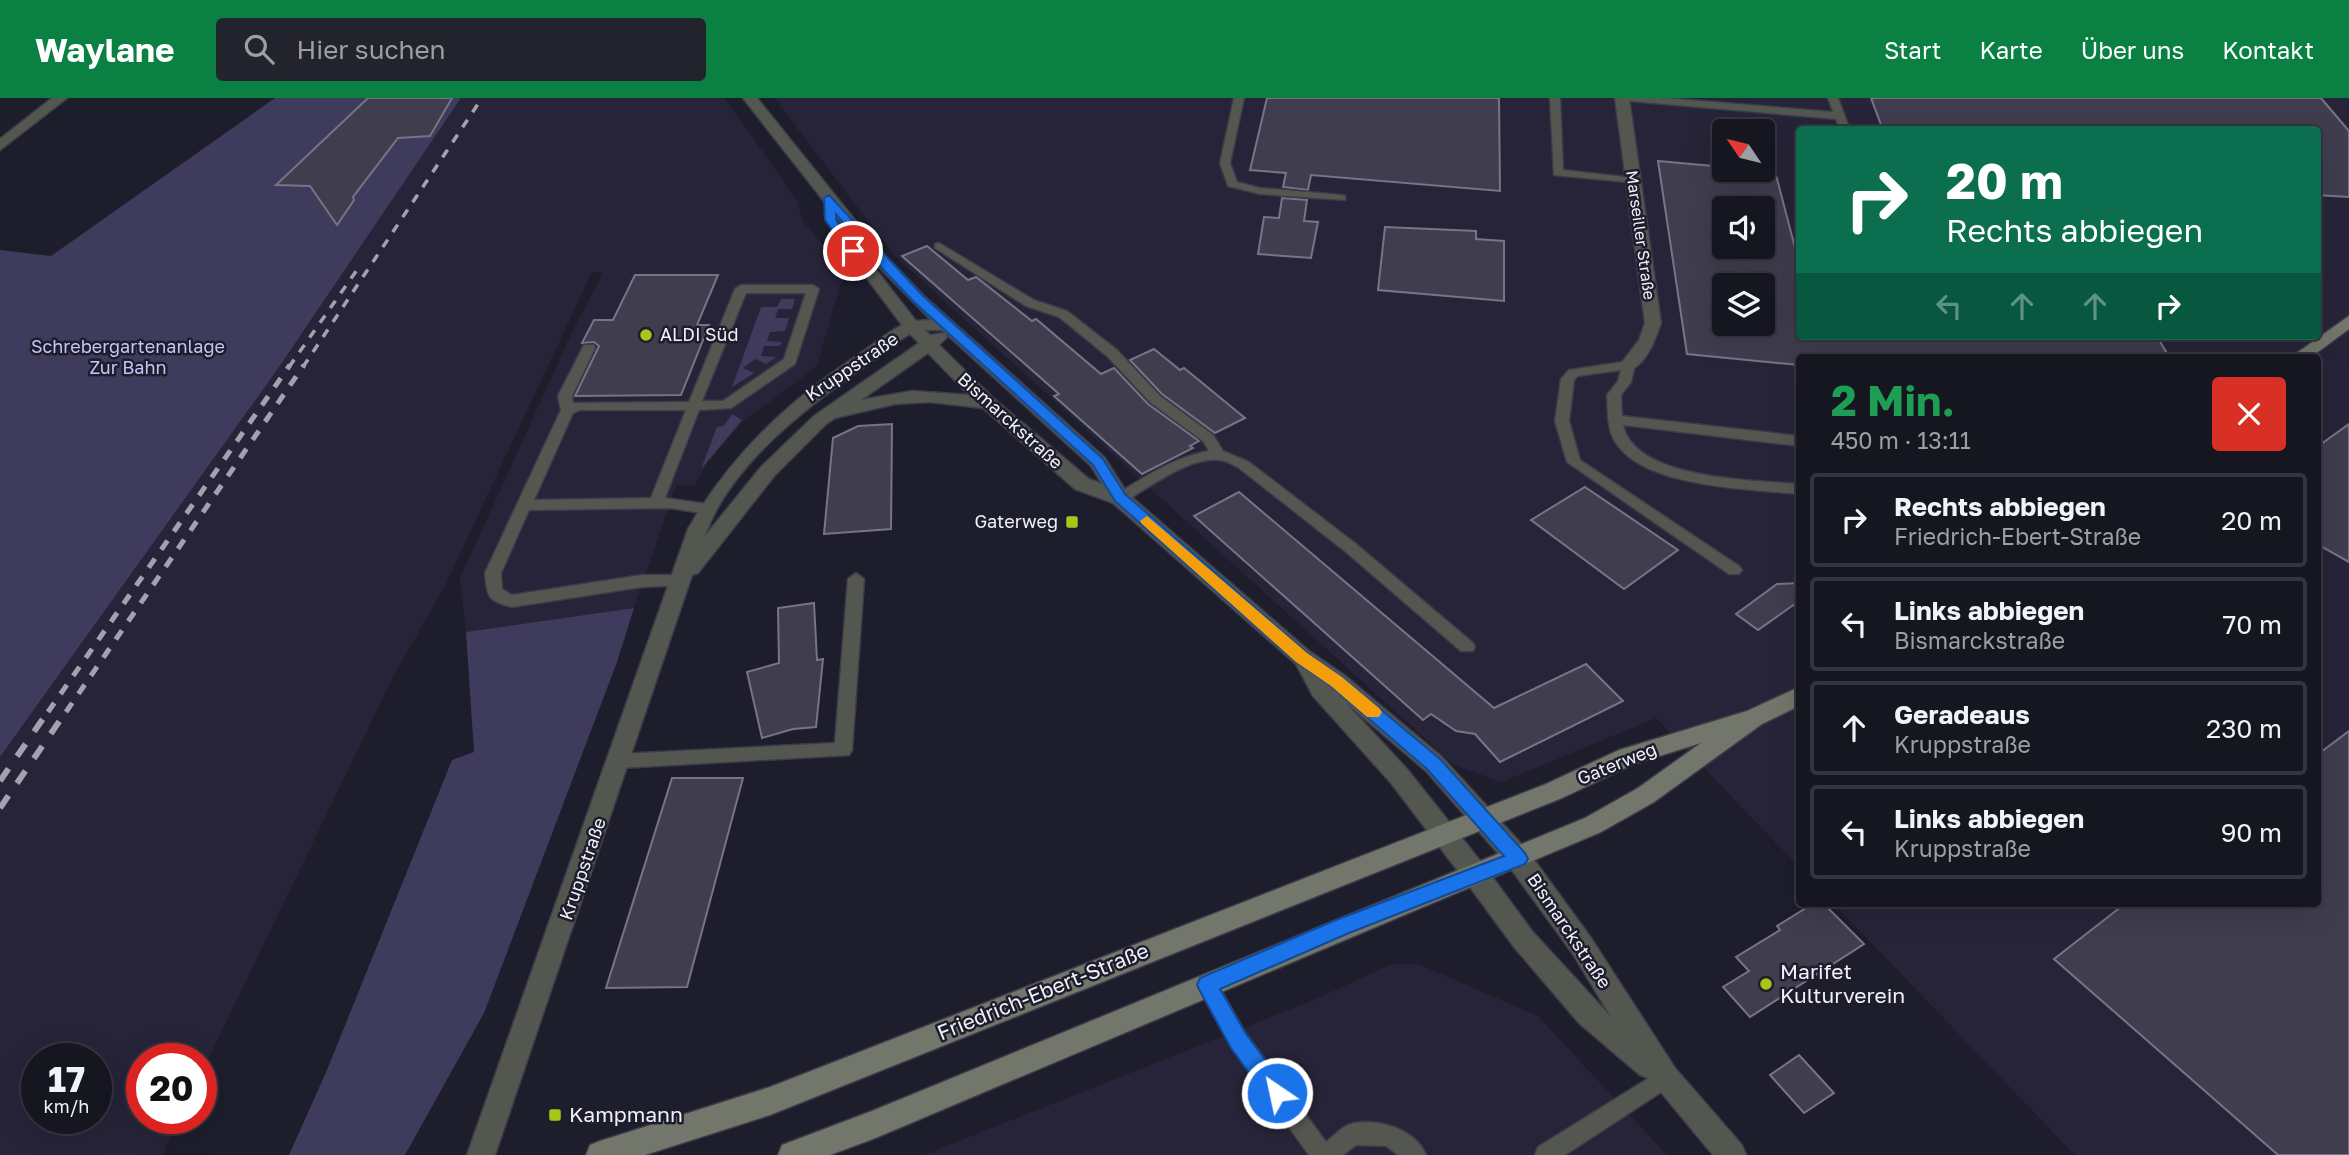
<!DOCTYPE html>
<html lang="de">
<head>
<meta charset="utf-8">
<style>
  :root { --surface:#161621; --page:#23232e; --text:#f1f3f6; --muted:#9e9fa5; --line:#35353f; --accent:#0b8043 }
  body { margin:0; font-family:"Golos Text",sans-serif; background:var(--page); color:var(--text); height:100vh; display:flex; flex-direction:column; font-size:26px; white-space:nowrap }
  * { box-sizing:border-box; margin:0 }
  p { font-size:23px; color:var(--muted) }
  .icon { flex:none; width:38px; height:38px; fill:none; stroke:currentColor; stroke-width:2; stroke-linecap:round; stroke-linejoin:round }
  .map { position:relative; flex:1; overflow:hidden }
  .drawer { position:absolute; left:1796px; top:256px; width:525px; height:553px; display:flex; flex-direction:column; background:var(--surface); border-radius:7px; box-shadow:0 7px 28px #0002,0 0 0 2px var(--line) }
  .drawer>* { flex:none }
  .guide { position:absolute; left:1796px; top:28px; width:525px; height:214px; border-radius:7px; box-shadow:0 7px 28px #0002,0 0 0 2px var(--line); background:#0b6e4f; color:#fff; overflow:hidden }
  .needle { width:46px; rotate:305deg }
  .buttons { position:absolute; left:1712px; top:21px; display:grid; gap:14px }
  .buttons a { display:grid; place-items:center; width:63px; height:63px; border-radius:7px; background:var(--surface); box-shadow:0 7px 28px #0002,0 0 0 2px var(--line); font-size:35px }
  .speed { position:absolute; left:21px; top:945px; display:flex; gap:14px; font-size:35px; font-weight:700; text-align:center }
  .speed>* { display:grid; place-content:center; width:91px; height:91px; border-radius:50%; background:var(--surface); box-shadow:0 7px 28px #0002,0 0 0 2px var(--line); line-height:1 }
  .speed small { font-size:18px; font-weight:400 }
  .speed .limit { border:10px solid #d22; background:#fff; color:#111 }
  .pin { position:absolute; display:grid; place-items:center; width:60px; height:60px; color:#fff; margin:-30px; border:4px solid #fff; border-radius:50%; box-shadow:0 2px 7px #0007 }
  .me { position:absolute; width:77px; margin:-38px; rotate:326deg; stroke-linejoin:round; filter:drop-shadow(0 0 5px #0008) }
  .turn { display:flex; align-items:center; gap:24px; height:147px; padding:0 35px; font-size:32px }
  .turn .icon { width:91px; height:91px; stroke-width:2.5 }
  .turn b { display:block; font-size:49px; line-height:60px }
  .lanes { display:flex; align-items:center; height:66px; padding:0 35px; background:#0003; justify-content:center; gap:35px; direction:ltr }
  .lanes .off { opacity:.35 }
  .round { display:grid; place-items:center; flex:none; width:74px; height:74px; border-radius:7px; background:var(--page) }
  .head { display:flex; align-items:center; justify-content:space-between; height:119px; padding:0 35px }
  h1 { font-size:42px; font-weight:700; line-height:52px; color:#1e9e55 }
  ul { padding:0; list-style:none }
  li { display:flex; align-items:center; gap:21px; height:94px; margin:0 14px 10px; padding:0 21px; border:4px solid var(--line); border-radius:7px }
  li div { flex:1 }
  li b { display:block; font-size:26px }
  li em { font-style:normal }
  header { display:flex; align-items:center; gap:42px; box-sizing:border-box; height:98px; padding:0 35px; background:var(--accent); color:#fff }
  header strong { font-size:33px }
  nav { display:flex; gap:38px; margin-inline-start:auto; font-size:24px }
  .search { width:490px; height:63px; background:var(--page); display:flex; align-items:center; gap:18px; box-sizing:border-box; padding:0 24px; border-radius:7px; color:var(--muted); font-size:26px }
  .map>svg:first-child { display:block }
</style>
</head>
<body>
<header>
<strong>Waylane</strong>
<div class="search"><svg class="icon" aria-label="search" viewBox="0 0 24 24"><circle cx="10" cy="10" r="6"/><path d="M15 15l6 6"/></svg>Hier suchen</div>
<nav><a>Start</a><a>Karte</a><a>Über uns</a><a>Kontakt</a></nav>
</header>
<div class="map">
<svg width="2349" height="1057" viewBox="0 0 2349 1057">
  <rect width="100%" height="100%" fill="#1e1d2c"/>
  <g fill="#272439" fill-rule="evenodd">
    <path d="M461 0H725L798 104 803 124 845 171 818 264 815 270 742 324 706 367 695 387H676L634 510 466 534 460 480 574 230 603 175 592 174 444 490 394 577 201 976V961H142V1020H180L162 1057H0V659L277 272ZM37 961H96V1020H37Z"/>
    <path d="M774 0H2349V1057H2075L1833 805H2317V259H1799V769L1656 620 1502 684 1454 667 896 159ZM1799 32H2317V238H1799ZM1724 33H1762V72H1724ZM1724 110H1762V149H1724ZM1724 187H1762V226H1724Z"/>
    <polygon points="1392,866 1418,866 1538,918 1667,1057 924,1057 1316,901"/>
  </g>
  <g fill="#3f3b5d">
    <polygon points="275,0 461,0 277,272 0,659 0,152 51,158"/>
    <polygon points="781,201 795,201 792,211 778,211 775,220 789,220 785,233 770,234 767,243 782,244 780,248 764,248 761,258 776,259 766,266 755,261 743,270 754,275 732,289 761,209 777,209"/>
    <polygon points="732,316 742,322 701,371 717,329 724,328"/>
    <polygon points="634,510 617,564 484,915 405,1057 289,1057 327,972 452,662 474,654 466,534"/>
  </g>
  <g fill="#3f3d4e" stroke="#767587" stroke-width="2" fill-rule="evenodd">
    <polygon points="368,0 452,0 430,38 398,40 353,99 354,102 337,127 310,88 276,87"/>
    <polygon points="1267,0 1499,0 1500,93 1311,77 1308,92 1283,89 1286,75 1250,72"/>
    <polygon points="1871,0 2321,0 2349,33 2349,99 2317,97 2317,32 1883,32"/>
    <path d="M1658 63 1724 69V72L1775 73 1799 165V238H2157L2169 259H1799V267L1687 256ZM1724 110H1762V149H1724ZM1724 187H1762V226H1724Z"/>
    <polygon points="1282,100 1307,102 1304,123 1318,124 1311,160 1258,156 1264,119 1279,120"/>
    <polygon points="1385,129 1476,133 1476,141 1504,143 1504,203 1378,192"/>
    <polygon points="927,148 968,182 976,179 1032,223 1036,221 1101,276 1114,270 1148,306 1199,343 1190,348 1193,350 1142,376 1054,298 1059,296 902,158"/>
    <polygon points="635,177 718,177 697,227 709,227 681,297 575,298 599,248 594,244 582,245 594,222 613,222"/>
    <polygon points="1154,251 1180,272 1184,270 1245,320 1215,335 1162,296 1130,262"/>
    <polygon points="892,326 891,431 824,436 833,340 858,328"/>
    <polygon points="2349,326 2349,464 2317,446 2317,349"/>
    <polygon points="1585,389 1678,452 1624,491 1531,422"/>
    <polygon points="1239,394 1494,610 1586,566 1623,603 1500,664 1475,636 1456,633 1431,616 1423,622 1194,418"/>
    <polygon points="1799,485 1799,503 1758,532 1736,516 1777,486"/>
    <polygon points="814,505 817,562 823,561 816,629 793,631 762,640 747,574 779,565 778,510"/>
    <polygon points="2349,633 2349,1057 2278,1057 2054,861 2126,805 2317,805 2317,657"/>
    <polygon points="672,680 743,680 687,889 606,890"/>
    <polygon points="1814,805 1823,805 1864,846 1750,919 1723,889 1749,873 1736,859 1780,832 1777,828"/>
    <polygon points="1799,957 1834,995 1804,1015 1770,977"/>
  </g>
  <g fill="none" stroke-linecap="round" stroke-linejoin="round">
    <g stroke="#3c3b49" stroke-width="3">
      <g id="service">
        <polygon points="1234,0 1244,0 1230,65 1237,84 1260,90 1341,97 1345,98 1345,102 1260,96 1228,88 1220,65"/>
        <polygon points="1550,0 1560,0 1563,72 1634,80 1638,81 1638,85 1554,77"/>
        <polygon points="1625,0 1665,0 1833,14 1828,0 1838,0 1850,32 1840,32 1836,21 1630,3"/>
        <path d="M939 145 1034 202 1067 213 1117 252 1160 298 1213 337 1223 353 1249 364 1356 446 1473 545 1475 549 1473 553H1461L1346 454 1239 370C1233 367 1226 362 1218 362 1192 360 1162 381 1140 394 1132 399 1125 406 1115 403L1113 400 1115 397C1145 379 1174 359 1209 353L1203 343 1150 304 1107 258 1059 219 1026 208 935 150V146Z"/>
        <path d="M741 187H813L819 191 795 266 731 310 699 312 665 400 713 407 715 411 713 415 708 416 670 410 529 412 501 475 502 491 512 497 642 477H681L686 479 689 483 686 487 642 489 512 509C488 503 487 499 485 475L561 312 558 298 584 247H594L595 250 572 298 573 305 689 304 735 191ZM746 195H806L784 261 723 303H702ZM580 312H686L651 400 534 402 573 315Z"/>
        <path d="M1629 263 1635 267 1631 284 1621 297 1622 318 1799 338V348L1623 327C1635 382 1754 382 1799 386V396C1750 391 1638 390 1613 340 1607 327 1608 311 1607 297L1618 283 1621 272 1578 278 1574 282 1569 323 1580 362 1739 468 1742 472 1739 476H1729L1567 364 1555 323 1561 281 1569 272Z"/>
        <polygon points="856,475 864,481 852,652 849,657 620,670 614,668 611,663 614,658 620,656 835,645 848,481"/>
        <path d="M1207 878 1214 880 1246 936 1326 1044C1334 1038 1343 1027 1354 1025 1380 1021 1415 1031 1426 1057H1398L1386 1048 1356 1047 1343 1057H1309L1232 950 1197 887 1200 880Z"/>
        <polygon points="1665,970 1672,973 1675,980 1672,987 1565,1057 1535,1057 1538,1049"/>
      </g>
    </g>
    <g stroke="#3c3b49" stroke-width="3">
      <g id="minor">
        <polygon points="52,0 67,0 0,52 0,41"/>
        <path d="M1615 0H1629L1661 225C1656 240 1646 268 1629 272L1620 267 1639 242 1645 225Z"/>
        <polygon points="1518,749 1527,752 1591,840 1675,970 1742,1047 1746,1057 1713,1057 1650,981 1640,977 1579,925 1514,849 1467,785 1464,777 1467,769 1476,766 1485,769 1532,833 1611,919 1573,856 1509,768 1506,760 1509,752"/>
      </g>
    </g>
    <g stroke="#3c3b49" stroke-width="3">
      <path id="tertiary" d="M743 0H757L875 147 924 198 1105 360 1127 395 1309 553 1344 577 1442 659 1527 752 1530 760 1527 768 1518 771 1509 768 1426 673 1344 603 1407 671 1485 769 1488 777 1485 785 1476 788 1467 785 1391 685 1313 598 1296 566 1113 405 1075 391 983 310 930 304 895 306 835 320 826 326 775 377 698 475 692 477 495 1057H467L688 431C731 357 787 304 858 257 873 247 886 235 902 227L839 143V137H849L916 223 931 222 863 153ZM925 232H942L1091 368 1102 386 1089 381 994 301 939 247 947 239 945 235 930 237ZM910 236 919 245 814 318 761 369 705 438C731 363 813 305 875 261 886 253 897 243 910 236ZM928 255 969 297 912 293 861 302Z"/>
    </g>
    <g stroke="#3c3b49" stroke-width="3">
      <g id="secondary">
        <polygon points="2349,218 2349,231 2311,259 2291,259"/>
        <polygon points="1799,589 1799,608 1762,626 1654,704 1601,734 873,1041 830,1057 778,1057 782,1047 872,1013 1585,720 1638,690 1701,645 1634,666 1562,700 770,1017 645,1057 586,1057 590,1047 600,1043 770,989 1546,686 1619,652 1747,613"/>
      </g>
    </g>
    <use href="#service" fill="#54574f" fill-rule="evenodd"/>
    <use href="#minor" fill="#54574f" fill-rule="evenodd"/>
    <use href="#tertiary" fill="#54574f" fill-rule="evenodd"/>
    <use href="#secondary" fill="#73766a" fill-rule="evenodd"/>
    <g stroke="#a2a2ae" stroke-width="3.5" stroke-dasharray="9 9" stroke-linecap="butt">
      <polyline points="289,269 359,169"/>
      <polyline points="303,269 482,0"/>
    </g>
    <g stroke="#a2a2ae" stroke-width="5" stroke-dasharray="11 11" stroke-linecap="butt">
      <polyline points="48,614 290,267"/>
      <polyline points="66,614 304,267"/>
    </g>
    <g stroke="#a2a2ae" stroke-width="6" stroke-dasharray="15 15" stroke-linecap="butt">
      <polyline points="0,683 49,612"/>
      <polyline points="0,710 67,612"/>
    </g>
  </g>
  <polygon fill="#1a73e8" stroke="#114b97" stroke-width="2" points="829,97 923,198 1103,361 1125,396 1307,555 1342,579 1440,661 1525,755 1528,761 1525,766 1349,835 1220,891 1246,936 1284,987 1287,995 1284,1002 1277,1005 1269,1002 1231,950 1200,893 1197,887 1200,880 1336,822 1504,758 1427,671 1331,588 1296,564 1115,403 1093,367 914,204 865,152 836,116 836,122 859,153 849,155 825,122 824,100"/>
  <polygon fill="#f59e0b" points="1147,418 1307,555 1342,579 1379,610 1382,614 1379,619 1367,619 1331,588 1296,564 1142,426 1140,423"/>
  <g fill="#a9c71a" stroke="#1e1d2c" stroke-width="2.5">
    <circle cx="646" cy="237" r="7"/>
    <rect x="1065" y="417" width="14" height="14" rx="3.5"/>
    <circle cx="1766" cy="886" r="7"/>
    <rect x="548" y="1010" width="14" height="14" rx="3.5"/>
  </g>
  <g text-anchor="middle" stroke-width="5" stroke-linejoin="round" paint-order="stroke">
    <g font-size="16" fill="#f1f1fb" stroke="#1e1d2c">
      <text transform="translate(1641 137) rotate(82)" y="6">Marseiller Straße</text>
    </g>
    <g font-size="18" fill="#f1f1fb" stroke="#1e1d2c" text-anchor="start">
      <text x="660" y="243">ALDI Süd</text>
      <text x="1058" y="430" text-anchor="end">Gaterweg</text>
    </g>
    <g font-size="18" fill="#c9c3fc" stroke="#1e1d2c">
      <text x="128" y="255">Schrebergartenanlage<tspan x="128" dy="21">Zur Bahn</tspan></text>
    </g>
    <g font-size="18" fill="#f1f1fb" stroke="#1e1d2c">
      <text transform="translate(852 269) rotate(-34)" y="6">Kruppstraße</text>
      <text transform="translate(1010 323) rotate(42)" y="6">Bismarckstraße</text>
      <text transform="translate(1617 666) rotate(-22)" y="6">Gaterweg</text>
      <text transform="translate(583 771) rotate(-71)" y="6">Kruppstraße</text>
      <text transform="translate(1569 833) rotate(56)" y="6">Bismarckstraße</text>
    </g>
    <g font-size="21" fill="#f1f1fb" stroke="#1e1d2c" text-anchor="start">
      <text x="1780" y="881">Marifet<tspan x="1780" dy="24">Kulturverein</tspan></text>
      <text x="569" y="1024">Kampmann</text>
    </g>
    <g font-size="21" fill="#f1f1fb" stroke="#1e1d2c">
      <text transform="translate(1043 894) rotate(-22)" y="7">Friedrich-Ebert-Straße</text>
    </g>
  </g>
</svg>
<div class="buttons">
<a><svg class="needle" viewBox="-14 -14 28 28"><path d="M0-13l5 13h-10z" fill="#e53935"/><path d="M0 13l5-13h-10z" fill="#9e9fa5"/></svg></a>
<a><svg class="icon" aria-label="sound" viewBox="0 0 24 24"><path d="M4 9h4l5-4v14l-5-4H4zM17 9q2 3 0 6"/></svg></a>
<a><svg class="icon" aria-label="layers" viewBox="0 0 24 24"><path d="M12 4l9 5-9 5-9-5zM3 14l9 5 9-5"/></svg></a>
</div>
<div class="speed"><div>17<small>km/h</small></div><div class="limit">20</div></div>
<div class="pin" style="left:853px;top:153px;background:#d93025"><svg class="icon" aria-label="arrive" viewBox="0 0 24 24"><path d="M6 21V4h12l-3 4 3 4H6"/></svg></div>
<svg class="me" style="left:1277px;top:995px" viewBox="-20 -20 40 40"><circle r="17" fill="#1a73e8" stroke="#fff" stroke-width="3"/><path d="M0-11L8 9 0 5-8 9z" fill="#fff"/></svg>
<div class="guide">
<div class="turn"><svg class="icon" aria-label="right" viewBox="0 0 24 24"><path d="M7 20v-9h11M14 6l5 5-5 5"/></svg><div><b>20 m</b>Rechts abbiegen</div></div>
<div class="lanes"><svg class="icon off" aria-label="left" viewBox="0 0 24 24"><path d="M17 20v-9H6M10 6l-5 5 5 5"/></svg><svg class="icon off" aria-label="ahead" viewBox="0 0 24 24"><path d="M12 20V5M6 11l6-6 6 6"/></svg><svg class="icon off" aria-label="ahead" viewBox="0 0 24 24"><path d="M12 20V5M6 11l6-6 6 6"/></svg><svg class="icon" aria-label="right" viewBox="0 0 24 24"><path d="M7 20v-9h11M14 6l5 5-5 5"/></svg></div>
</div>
<section class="drawer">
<div class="head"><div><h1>2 Min.</h1><p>450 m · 13:11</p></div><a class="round" style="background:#d93025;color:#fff"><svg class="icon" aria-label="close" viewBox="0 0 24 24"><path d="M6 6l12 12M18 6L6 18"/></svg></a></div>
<ul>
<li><svg class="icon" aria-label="right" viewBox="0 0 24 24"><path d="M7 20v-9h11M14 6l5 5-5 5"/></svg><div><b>Rechts abbiegen</b><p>Friedrich-Ebert-Straße</p></div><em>20 m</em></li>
<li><svg class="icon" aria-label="left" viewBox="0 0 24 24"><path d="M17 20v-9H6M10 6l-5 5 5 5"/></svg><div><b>Links abbiegen</b><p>Bismarckstraße</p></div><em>70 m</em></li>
<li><svg class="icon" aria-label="ahead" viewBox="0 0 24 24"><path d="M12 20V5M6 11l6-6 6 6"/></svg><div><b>Geradeaus</b><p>Kruppstraße</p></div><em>230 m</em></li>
<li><svg class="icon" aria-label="left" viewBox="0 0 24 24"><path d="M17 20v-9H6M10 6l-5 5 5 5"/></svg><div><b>Links abbiegen</b><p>Kruppstraße</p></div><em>90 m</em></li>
</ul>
</section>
</div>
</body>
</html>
